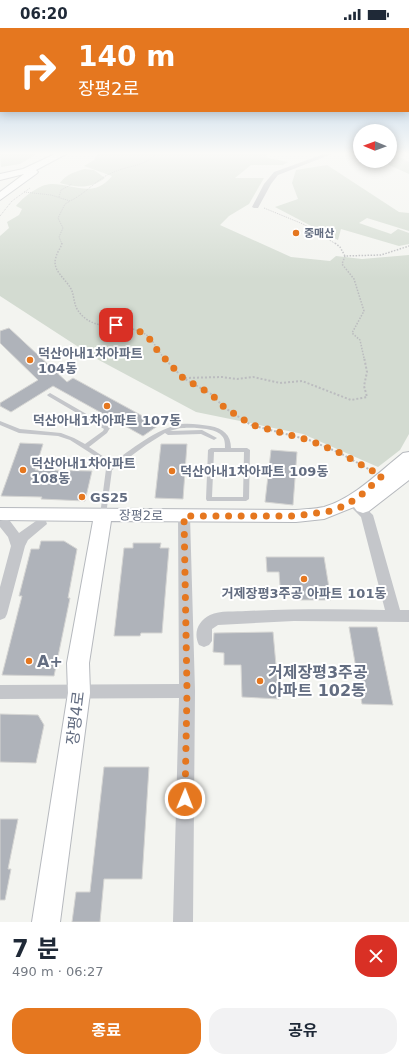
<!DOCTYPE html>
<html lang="ko">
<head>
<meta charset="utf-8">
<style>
  :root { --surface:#fff; --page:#f2f2f3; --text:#1f2937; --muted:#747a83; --accent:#e5771f }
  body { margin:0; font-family:"DejaVu Sans","Noto Sans KR",sans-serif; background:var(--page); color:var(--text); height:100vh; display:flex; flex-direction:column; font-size:15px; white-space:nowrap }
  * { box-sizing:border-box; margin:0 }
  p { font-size:13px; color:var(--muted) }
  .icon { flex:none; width:22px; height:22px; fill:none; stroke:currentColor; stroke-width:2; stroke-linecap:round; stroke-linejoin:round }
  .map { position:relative; height:894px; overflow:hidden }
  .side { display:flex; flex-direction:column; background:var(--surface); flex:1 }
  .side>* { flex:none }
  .top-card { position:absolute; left:0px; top:0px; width:409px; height:84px; box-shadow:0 2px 10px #0003; background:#e5771f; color:#fff; overflow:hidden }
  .needle { width:26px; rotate:271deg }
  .buttons { position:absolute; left:353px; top:96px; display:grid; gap:8px }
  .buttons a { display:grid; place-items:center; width:44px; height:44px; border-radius:50%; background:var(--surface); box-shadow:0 2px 10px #0003; font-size:20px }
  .pin { position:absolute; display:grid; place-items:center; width:34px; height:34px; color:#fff; margin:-17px; border-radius:8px; box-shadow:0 2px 6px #0006 }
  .me { position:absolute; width:44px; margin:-22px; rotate:1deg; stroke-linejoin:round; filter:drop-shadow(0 0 3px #0008) }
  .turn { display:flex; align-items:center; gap:14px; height:84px; padding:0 12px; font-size:18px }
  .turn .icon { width:52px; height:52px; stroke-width:2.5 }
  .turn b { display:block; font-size:28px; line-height:34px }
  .round { display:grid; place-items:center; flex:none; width:42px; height:42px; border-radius:16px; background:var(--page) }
  .overview { display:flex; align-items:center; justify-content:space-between; height:68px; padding:0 12px }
  h1 { font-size:24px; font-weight:700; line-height:30px }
  .cta { display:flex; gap:8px; margin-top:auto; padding:8px 12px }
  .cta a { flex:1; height:46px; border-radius:16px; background:var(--accent); color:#fff; font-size:16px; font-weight:700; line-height:46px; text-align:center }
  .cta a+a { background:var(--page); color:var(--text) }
  .status { display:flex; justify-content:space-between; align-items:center; height:28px; padding:0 20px; background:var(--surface); direction:ltr }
  .status svg { height:11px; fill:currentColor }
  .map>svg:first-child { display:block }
</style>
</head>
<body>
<div class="status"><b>06:20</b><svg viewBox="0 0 49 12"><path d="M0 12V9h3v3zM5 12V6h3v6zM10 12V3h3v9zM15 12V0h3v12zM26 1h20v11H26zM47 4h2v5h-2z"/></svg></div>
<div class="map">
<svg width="409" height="894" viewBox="0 0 409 894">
  <rect width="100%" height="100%" fill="#f3f4f0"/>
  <g fill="#d3dbd1">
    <polygon points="0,126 37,126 20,136 1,139"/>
    <path d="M97 126H269L263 129 288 134 283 137H251L235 150H264L249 176 229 188 220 197 291 229 330 233 336 228 362 231 409 227V406L400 422 378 439 303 406 196 384 97 331 0 268V208L9 200 7 194 19 187 22 181 16 178C22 170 41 155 52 156 75 156 93 171 112 148L84 138 94 132Z"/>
    <polygon points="390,126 396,127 409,134 409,146 380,133 390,133"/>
    <polygon points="327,137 399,184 409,185 409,203 367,190 359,195 391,206 398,201 409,205 409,216 399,218 341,201 338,212 275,179 298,171 292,155 296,142"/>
    <path d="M84 141 94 142 105 150C90 161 78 160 60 155 66 146 75 144 84 141Z"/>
  </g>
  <g fill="#afb3ba" stroke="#d5d5d3">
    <polygon points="9,300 67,354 73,350 159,397 143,408 53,358 11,384 0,378 0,375 38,352 0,315 0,303"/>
    <polygon points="20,415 43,416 35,442 92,443 85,473 41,471 42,469 1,468"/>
    <polygon points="161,416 187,416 183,471 155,470"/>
    <polygon points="271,422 297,424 293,477 265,474"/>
    <polygon points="41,513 64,513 77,521 68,570 70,570 54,648 2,647 22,568 19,568 31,521 39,521"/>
    <polygon points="133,515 161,515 160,520 169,520 162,605 141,605 140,608 114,608 124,520 133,520"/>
    <polygon points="266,529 324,529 331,572 294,572 293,558 280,558 279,544 267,544"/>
    <polygon points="349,599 377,599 393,677 362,676"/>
    <polygon points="273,604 279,671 242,669 241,637 224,637 224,625 213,624 214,605"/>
    <polygon points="0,686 38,687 44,697 36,735 0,734"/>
    <polygon points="104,739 149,739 142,851 104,851 100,894 72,894 76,864 90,864"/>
    <polygon points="0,791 18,791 8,841 11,841 5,872 0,872"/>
  </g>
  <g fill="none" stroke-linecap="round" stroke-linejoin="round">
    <g stroke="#b6b9be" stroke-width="2">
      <g id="secondary">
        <polygon points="55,126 66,126 36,142 38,144 36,146 0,172 0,164 24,146 0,152 0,146 23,141"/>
        <path d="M409 424V452L369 483 363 485 357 483 354 479 324 491 296 494 111 493 89 635 90 665 60 894H32L68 665 67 635 93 493 0 492V480L296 482C305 481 315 481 324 479 354 470 379 444 403 425Z"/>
      </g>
    </g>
    <g stroke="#bbbcbf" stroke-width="1" stroke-dasharray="1 1" stroke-linecap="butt">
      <path d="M24 164 51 167 70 173C87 165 97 150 114 144 130 137 143 139 156 126"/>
      <polyline points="59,169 61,162 72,156"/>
      <polyline points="264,180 303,196 336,216"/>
      <polyline points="0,188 12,173 30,160"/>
      <polyline points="62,216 59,209 63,200 58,190 65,176 70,173"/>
    </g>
    <g stroke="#bbbcbf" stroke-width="1.5" stroke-dasharray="1.5 1.5" stroke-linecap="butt">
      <path d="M62 215C61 220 57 224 56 229 51 243 67 251 72 263 74 269 74 275 77 281 93 307 122 292 145 306 152 310 158 323 164 330"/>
      <polyline points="335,215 340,219 345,228"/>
      <polyline points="364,330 360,312 352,305 364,283 354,251 342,236 345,228 381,227 409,218"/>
    </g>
    <g stroke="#bbbcbf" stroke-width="2" stroke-dasharray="2 2" stroke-linecap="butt">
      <polyline points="163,329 183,350 211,366 225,380 251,397 309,412 340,425 372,443"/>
      <polyline points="185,350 222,349 237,351 253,349 280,355 302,353 351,372 367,369 364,358 367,344 364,329"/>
    </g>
    <path fill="#c4c6ca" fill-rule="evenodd" d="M50 365 109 399 110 400 107 405 89 419 107 431 110 437C130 422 157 400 182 396 191 395 201 397 210 398 223 400 231 407 231 420H247L250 422 249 471 246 473H207L206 471 208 422 211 420H225C225 416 225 411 222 408 217 400 192 399 183 400 178 400 174 402 170 403L202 402 217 410 214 412 201 406 168 407 165 405 146 417 112 442 106 487 105 489H101L100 487 106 441 103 433 70 412 58 408 19 405 0 397V393L20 401 61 405 74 410 85 416 103 403 104 401 48 368 47 367ZM214 424H244L243 469H212Z"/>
    <g fill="#c4c6ca" fill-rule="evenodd">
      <polygon points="324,126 332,126 278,147 271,156 258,180 254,180 252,179 264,156 274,144"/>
      <path d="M353 471 357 472 373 487 400 582H409V594L294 593 218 597 212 601V613L209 617 204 619 199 617C193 605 198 593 210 587 220 582 236 584 246 583 293 581 339 581 385 582L361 489 347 475 349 472Z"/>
      <polygon points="184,483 189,485 190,488 195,663 193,894 173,894 179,670 0,671 0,657 179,656 178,488 179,485"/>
      <polygon points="5,491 10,493 19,505 36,493 46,493 47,496 28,512 25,518 7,586 5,590 0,592 0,559 11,518 8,509 0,499 0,493"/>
    </g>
    <use href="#secondary" fill="#fff" fill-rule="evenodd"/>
  </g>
  <linearGradient id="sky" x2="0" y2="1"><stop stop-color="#97bcde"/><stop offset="0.5" stop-color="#fafaf8"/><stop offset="1" stop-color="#fafaf8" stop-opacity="0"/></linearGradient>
  <rect width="409" height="251" fill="url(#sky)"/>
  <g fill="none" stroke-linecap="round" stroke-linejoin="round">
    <polyline stroke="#e5771f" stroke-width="7" stroke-dasharray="0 12.6" points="116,297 132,300 147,307 157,322 183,350 211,366 225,380 252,397 309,412 340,425 382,448 360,468 346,477 331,483 296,488 184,488 187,663 185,771"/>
  </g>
  <g fill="#e5771f" stroke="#fff" stroke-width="1.5">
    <circle cx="296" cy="205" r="4"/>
    <circle cx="30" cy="332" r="4"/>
    <circle cx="107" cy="378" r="4"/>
    <circle cx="23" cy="442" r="4"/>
    <circle cx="172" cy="443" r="4"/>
    <circle cx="82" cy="469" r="4"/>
    <circle cx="304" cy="551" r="4"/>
    <circle cx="29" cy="633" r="4"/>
    <circle cx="260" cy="653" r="4"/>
  </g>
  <g text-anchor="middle" stroke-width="4" stroke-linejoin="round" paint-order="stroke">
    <g font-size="11" font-weight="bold" fill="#636d81" stroke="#fff" text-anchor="start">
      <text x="304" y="209">중매산</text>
    </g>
    <g font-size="13" font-weight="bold" fill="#636d81" stroke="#fff" text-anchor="start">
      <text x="38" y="330">덕산아내1차아파트<tspan x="38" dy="15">104동</tspan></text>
      <text x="107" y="397" text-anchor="middle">덕산아내1차아파트 107동</text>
      <text x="31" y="440">덕산아내1차아파트<tspan x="31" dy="15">108동</tspan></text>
      <text x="180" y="448">덕산아내1차아파트 109동</text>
      <text x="90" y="474">GS25</text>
      <text x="304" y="570" text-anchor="middle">거제장평3주공 아파트 101동</text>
    </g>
    <g font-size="13" fill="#636d81" stroke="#fff">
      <text transform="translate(141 487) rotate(1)" y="5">장평2로</text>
    </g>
    <g font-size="16" font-weight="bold" fill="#636d81" stroke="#fff" text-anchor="start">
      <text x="37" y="639">A+</text>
      <text x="268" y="650">거제장평3주공<tspan x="268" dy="18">아파트 102동</tspan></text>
    </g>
    <g font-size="16" fill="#636d81" stroke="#fff">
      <text transform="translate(75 690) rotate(-83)" y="6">장평4로</text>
    </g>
  </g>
</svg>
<div class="buttons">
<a><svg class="needle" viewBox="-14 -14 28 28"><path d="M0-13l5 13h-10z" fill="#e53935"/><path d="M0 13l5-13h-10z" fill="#747a83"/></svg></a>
</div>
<div class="pin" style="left:116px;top:297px;background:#d93025"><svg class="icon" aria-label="arrive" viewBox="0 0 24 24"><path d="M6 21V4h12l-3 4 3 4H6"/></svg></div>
<svg class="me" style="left:185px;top:771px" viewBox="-20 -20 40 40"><circle r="17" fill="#e5771f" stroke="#fff" stroke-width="3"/><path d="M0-11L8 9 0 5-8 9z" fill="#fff"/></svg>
<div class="top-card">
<div class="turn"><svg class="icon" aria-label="right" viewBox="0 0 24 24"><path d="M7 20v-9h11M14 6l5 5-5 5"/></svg><div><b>140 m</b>장평2로</div></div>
</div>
</div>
<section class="side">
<div class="overview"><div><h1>7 분</h1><p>490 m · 06:27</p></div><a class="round" style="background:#d93025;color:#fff"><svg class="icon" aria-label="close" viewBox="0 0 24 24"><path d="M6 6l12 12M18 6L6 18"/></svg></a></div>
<div class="cta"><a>종료</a><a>공유</a></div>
</section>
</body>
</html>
